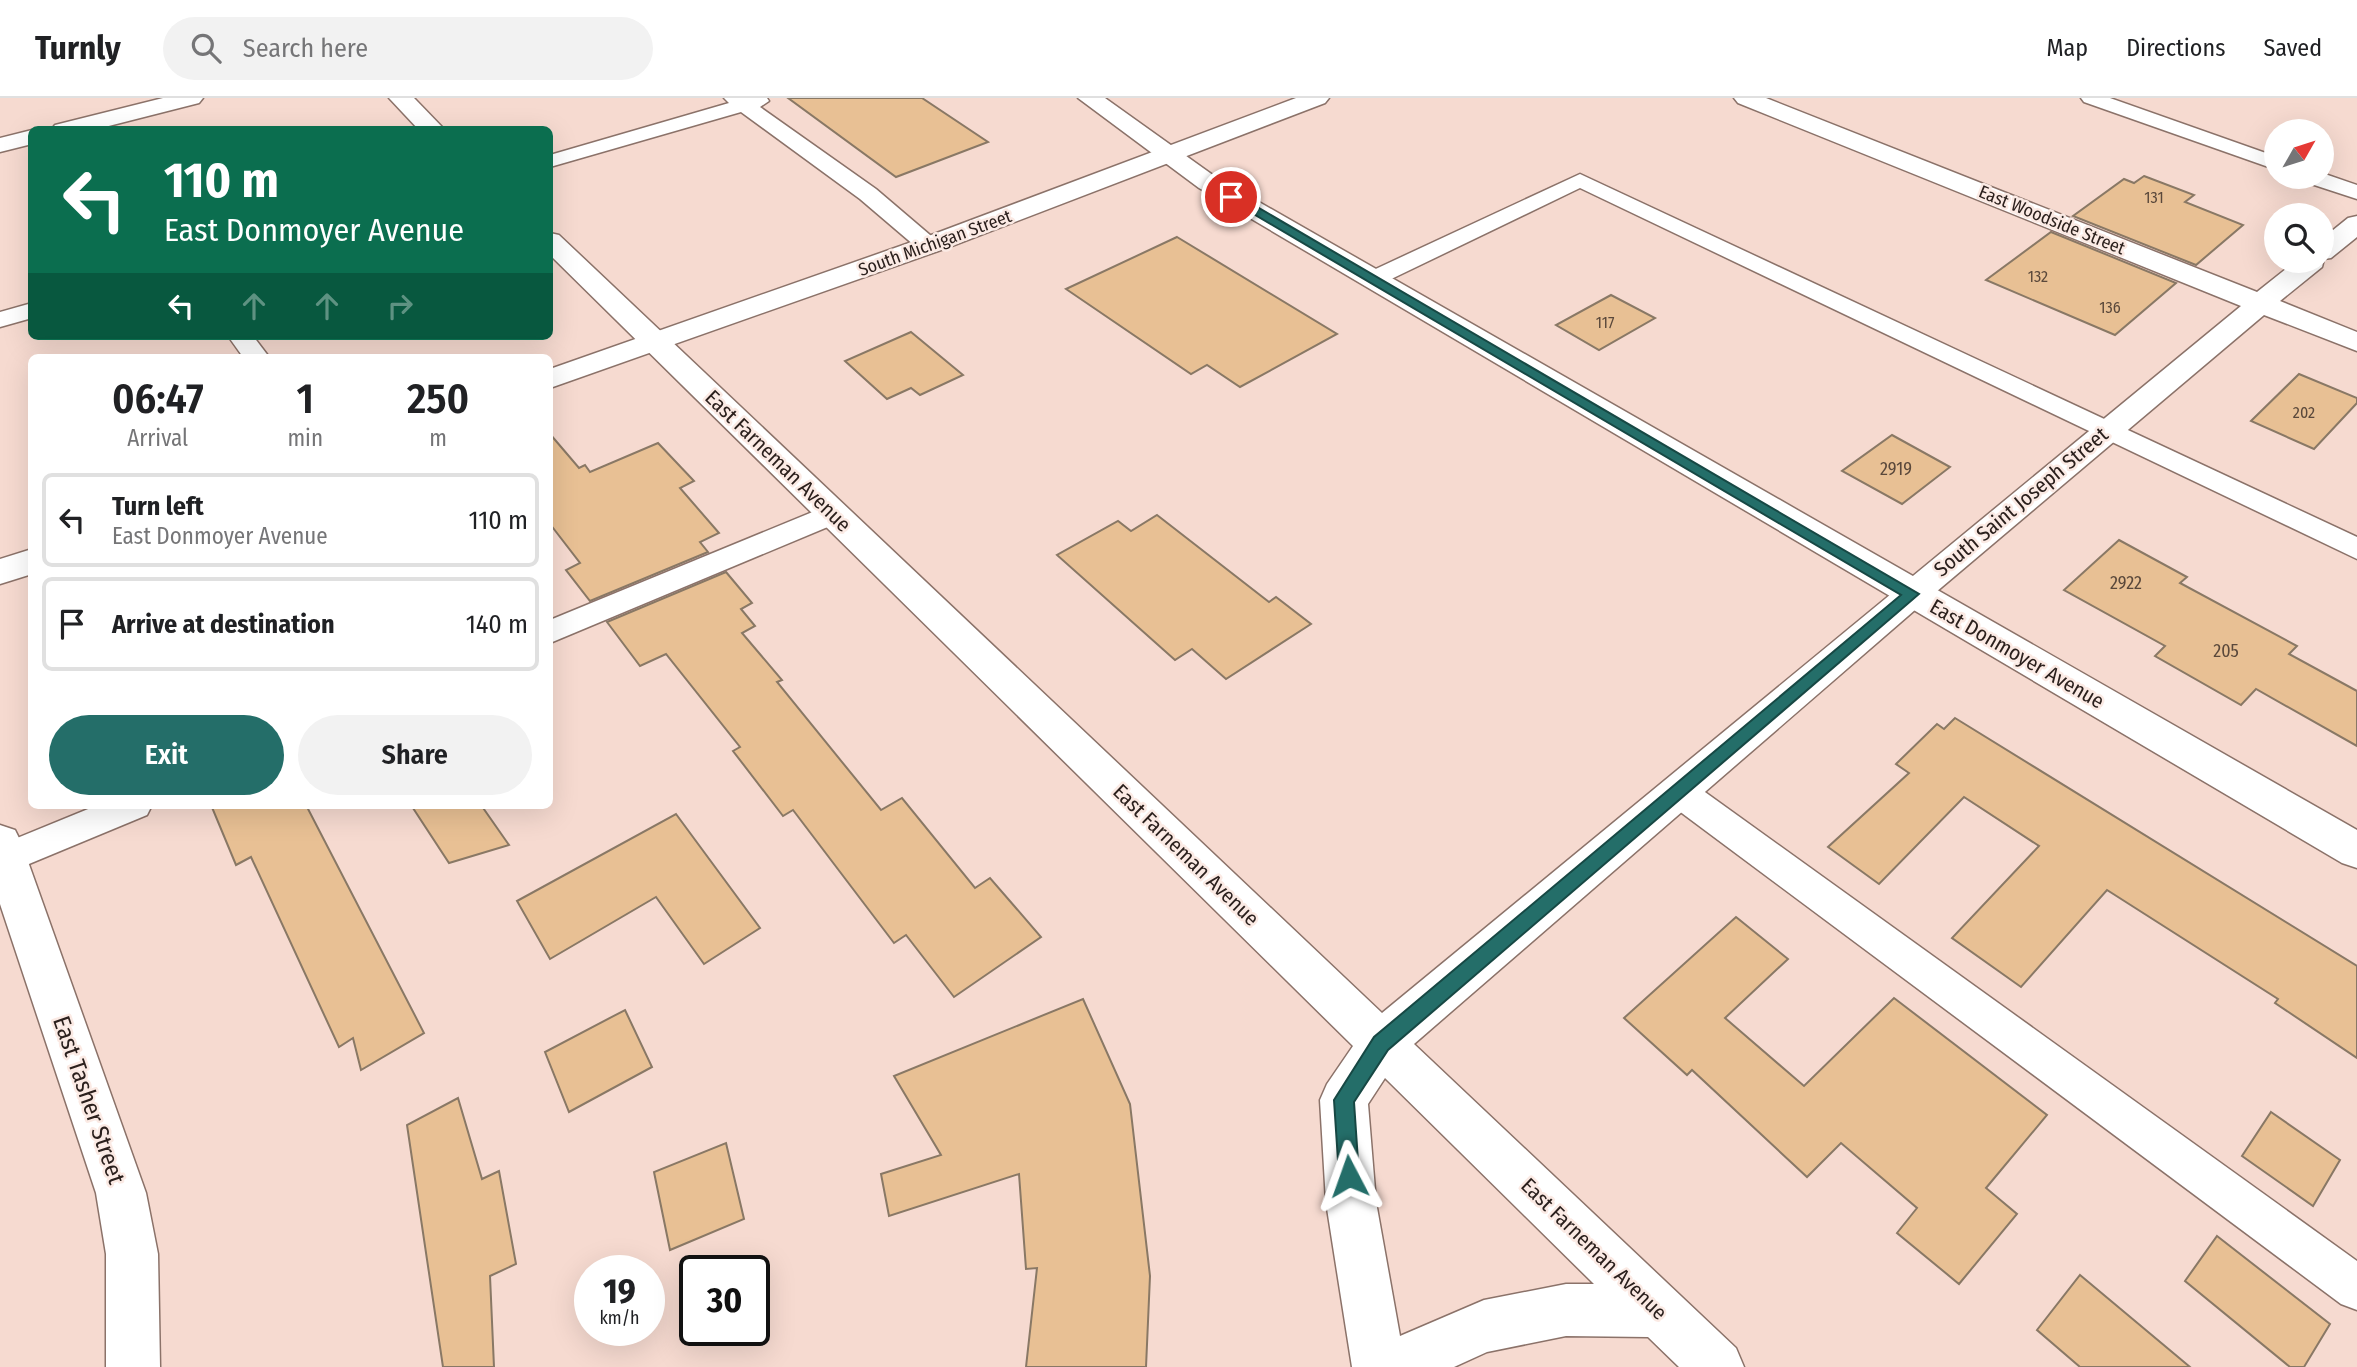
<!DOCTYPE html>
<html lang="en">
<head>
<meta charset="utf-8">
<style>
  :root { --surface:#fff; --page:#f2f2f2; --text:#202124; --muted:#757577; --line:#e0e0e0; --accent:#246e69 }
  body { margin:0; font-family:"Fira Sans Condensed",sans-serif; background:var(--page); color:var(--text); height:100vh; display:flex; flex-direction:column; font-size:26px; white-space:nowrap }
  * { box-sizing:border-box; margin:0 }
  p { font-size:23px; color:var(--muted) }
  .icon { flex:none; width:38px; height:38px; fill:none; stroke:currentColor; stroke-width:2; stroke-linecap:round; stroke-linejoin:round }
  .map { position:relative; flex:1; overflow:hidden }
  .panel { position:absolute; left:28px; top:256px; width:525px; height:455px; display:flex; flex-direction:column; background:var(--surface); border-radius:10px; box-shadow:0 7px 28px #0002 }
  .panel>* { flex:none }
  .banner { position:absolute; left:28px; top:28px; width:525px; height:214px; border-radius:10px; box-shadow:0 7px 28px #0002; background:#0b6e4f; color:#fff; overflow:hidden }
  .needle { width:46px; rotate:51deg }
  .tools { position:absolute; left:2264px; top:21px; display:grid; gap:14px }
  .tools a { display:grid; place-items:center; width:70px; height:70px; border-radius:50%; background:var(--surface); box-shadow:0 7px 28px #0002; font-size:35px }
  .speed { position:absolute; left:574px; top:1157px; display:flex; gap:14px; font-size:35px; font-weight:700; text-align:center }
  .speed>* { display:grid; place-content:center; width:91px; height:91px; border-radius:50%; background:var(--surface); box-shadow:0 7px 28px #0002; line-height:1 }
  .speed small { font-size:18px; font-weight:400 }
  .speed .limit { border:4px solid #111; border-radius:10px; background:#fff; color:#111 }
  .pin { position:absolute; display:grid; place-items:center; width:60px; height:60px; color:#fff; margin:-30px; border:4px solid #fff; border-radius:50%; box-shadow:0 2px 7px #0007 }
  .me { position:absolute; width:77px; margin:-38px; rotate:356deg; stroke-linejoin:round; filter:drop-shadow(0 0 5px #0008) }
  .turn { display:flex; align-items:center; gap:24px; height:147px; padding:0 21px; font-size:32px }
  .turn .icon { width:91px; height:91px; stroke-width:2.5 }
  .turn b { display:block; font-size:49px; line-height:60px }
  .lanes { display:flex; align-items:center; height:66px; padding:0 21px; background:#0003; justify-content:center; gap:35px; direction:ltr }
  .lanes .off { opacity:.35 }
  .eta { display:flex; justify-content:space-evenly; align-items:center; height:119px; text-align:center }
  .eta b { font-size:42px; font-weight:600; line-height:49px }
  .action { display:flex; gap:14px; margin-top:auto; padding:14px 21px }
  .action a { flex:1; height:80px; border-radius:42px; background:var(--accent); color:#fff; font-size:28px; font-weight:600; line-height:80px; text-align:center }
  .action a+a { background:var(--page); color:var(--text) }
  ul { padding:0; list-style:none }
  li { display:flex; align-items:center; gap:21px; height:94px; margin:0 14px 10px; padding:0 7px; border:4px solid var(--line); border-radius:10px }
  li div { flex:1 }
  li b { display:block; font-size:26px }
  li em { font-style:normal }
  header { display:flex; align-items:center; gap:42px; box-sizing:border-box; height:98px; padding:0 35px; background:var(--surface); border-bottom:2px solid var(--line) }
  header strong { font-size:33px }
  nav { display:flex; gap:38px; margin-inline-start:auto; font-size:24px }
  .search { width:490px; height:63px; background:var(--page); display:flex; align-items:center; gap:18px; box-sizing:border-box; padding:0 24px; border-radius:38px; color:var(--muted); font-size:26px }
  .map>svg:first-child { display:block }
</style>
</head>
<body>
<header>
<strong>Turnly</strong>
<div class="search"><svg class="icon" aria-label="search" viewBox="0 0 24 24"><circle cx="10" cy="10" r="6"/><path d="M15 15l6 6"/></svg>Search here</div>
<nav><a>Map</a><a>Directions</a><a>Saved</a></nav>
</header>
<div class="map">
<svg width="2357" height="1269" viewBox="0 0 2357 1269">
  <rect width="100%" height="100%" fill="#f6dad0"/>
  <g fill="#e8c094" stroke="#897865" stroke-width="2">
    <polygon points="788,0 922,0 988,44 896,79"/>
    <polygon points="2144,78 2194,97 2185,104 2243,127 2196,167 2073,118 2124,81 2134,85"/>
    <polygon points="2051,134 2176,185 2115,237 1986,182"/>
    <polygon points="1177,139 1337,236 1240,289 1207,267 1191,276 1066,191"/>
    <polygon points="1611,197 1655,220 1599,252 1556,227"/>
    <polygon points="911,234 963,277 920,297 911,290 887,301 845,263"/>
    <polygon points="2299,276 2357,300 2357,305 2314,351 2251,323"/>
    <polygon points="550,336 579,370 585,367 590,374 658,345 694,383 680,390 719,435 700,444 708,454 590,503 566,472 580,465 550,426"/>
    <polygon points="1892,337 1950,369 1902,406 1842,373"/>
    <polygon points="1157,417 1269,504 1276,499 1311,526 1226,581 1192,551 1175,562 1057,457 1118,423 1131,433"/>
    <polygon points="2119,442 2187,479 2180,485 2297,548 2289,556 2357,593 2357,648 2256,591 2241,607 2155,558 2165,548 2064,492"/>
    <polygon points="726,474 752,505 741,511 755,528 742,535 782,582 777,584 881,712 902,700 975,790 990,780 1041,839 954,899 906,837 894,845 793,712 783,718 733,653 740,649 666,556 640,568 607,524"/>
    <polygon points="1955,620 2357,868 2357,960 2275,905 2278,901 2107,792 2021,889 1952,840 2039,748 1964,699 1879,786 1828,749 1909,675 1896,666 1937,626 1944,631"/>
    <polygon points="211,707 306,707 424,935 361,972 353,940 339,949 251,759 236,767"/>
    <polygon points="411,707 481,707 509,747 449,765"/>
    <polygon points="676,716 760,830 704,866 656,799 550,861 517,803"/>
    <polygon points="1736,819 1788,861 1725,920 1804,988 1894,900 2047,1017 1986,1090 2017,1116 1959,1186 1897,1135 1917,1110 1841,1045 1807,1079 1692,972 1687,977 1624,920"/>
    <polygon points="1083,901 1130,1006 1150,1178 1146,1269 1026,1269 1037,1170 1026,1171 1019,1076 889,1118 881,1076 941,1057 894,978"/>
    <polygon points="625,912 652,969 569,1014 545,954"/>
    <polygon points="458,1000 482,1081 499,1073 516,1166 490,1178 494,1269 443,1269 407,1027"/>
    <polygon points="2271,1014 2340,1062 2313,1108 2242,1058"/>
    <polygon points="726,1045 744,1121 670,1152 654,1074"/>
    <polygon points="2217,1138 2330,1226 2304,1269 2290,1269 2185,1183"/>
    <polygon points="2080,1177 2190,1269 2080,1269 2037,1232"/>
  </g>
  <g fill="none" stroke-linecap="round" stroke-linejoin="round">
    <g stroke="#8b7269" stroke-width="3">
      <g id="lane">
        <polygon points="724,0 767,0 769,3 760,9 876,91 937,143 941,148 937,153 921,153 860,101 741,14 550,69 550,57 729,5"/>
        <polygon points="2081,0 2110,0 2277,59 2277,72 2084,4"/>
        <polygon points="2322,75 2357,87 2357,101 2305,84 2302,79 2322,79"/>
        <polygon points="1580,76 2357,439 2357,461 1580,90 1383,185 1367,185 1363,180 1367,175"/>
        <polygon points="32,205 32,220 0,229 0,214"/>
        <polygon points="228,238 253,238 269,259 243,259"/>
        <polygon points="832,406 842,409 846,416 842,423 550,545 550,522"/>
        <polygon points="1679,680 1691,684 2357,1163 2357,1212 2341,1206 1667,704 1662,694 1667,684"/>
        <polygon points="98,707 152,707 147,717 0,778 0,747"/>
      </g>
    </g>
    <g stroke="#8b7269" stroke-width="3">
      <g id="street">
        <polygon points="389,0 414,0 445,32 419,32"/>
        <path d="M1734 0H1766L2257 194 2296 163H2322V141L2348 120 2357 118V139L2331 160 2324 161 2322 169 2280 203 2357 234V253L2264 217 1923 505 1414 946 1736 1250 1744 1269H1679L1648 1239 1566 1238 1487 1254 1454 1269H1352L1326 1104 1320 1002 1327 986 1353 948 550 157V135L559 137 1382 915 2241 208 1738 5ZM1385 980 1594 1186H1566L1484 1202 1400 1238 1376 1104 1368 1006Z"/>
        <polygon points="0,727 15,732 21,744 146,1095 158,1156 160,1269 106,1269 106,1156 96,1095 0,806"/>
      </g>
    </g>
    <g stroke="#8b7269" stroke-width="3">
      <g id="secondary">
        <polygon points="163,0 203,0 199,5 93,32 51,32 55,27"/>
        <polygon points="1078,0 1105,0 1217,80 2357,732 2357,770 2342,765 1199,90"/>
        <polygon points="32,32 32,46 0,54 0,40"/>
      </g>
    </g>
    <g stroke="#8b7269" stroke-width="3">
      <g id="primary">
        <polygon points="1296,0 1329,0 1325,5 944,151 550,290 550,271 926,139"/>
        <polygon points="32,451 32,476 0,486 0,461"/>
      </g>
    </g>
    <use href="#lane" fill="#fff" fill-rule="evenodd"/>
    <use href="#street" fill="#fff" fill-rule="evenodd"/>
    <use href="#secondary" fill="#fff" fill-rule="evenodd"/>
    <use href="#primary" fill="#fff" fill-rule="evenodd"/>
  </g>
  <polygon fill="#246e69" stroke="#174844" stroke-width="2" points="1228,96 1235,96 1919,496 1388,952 1354,1004 1359,1078 1356,1086 1349,1089 1342,1086 1339,1078 1334,1002 1374,939 1901,497 1228,101"/>
  <g text-anchor="middle" stroke-width="5" stroke-linejoin="round" paint-order="stroke">
    <g font-size="16" fill="#5a483b">
      <text x="2154" y="105">131</text>
      <text x="2038" y="184">132</text>
      <text x="2110" y="215">136</text>
      <text x="1605" y="230">117</text>
      <text x="2304" y="320">202</text>
    </g>
    <g font-size="18" fill="#2b201d" stroke="#fbeae4">
      <text transform="translate(2052 122) rotate(22)" y="6">East Woodside Street</text>
      <text transform="translate(935 145) rotate(-20)" y="6">South Michigan Street</text>
    </g>
    <g font-size="18" fill="#5a483b">
      <text x="1896" y="377">2919</text>
      <text x="2126" y="491">2922</text>
      <text x="2226" y="559">205</text>
    </g>
    <g font-size="21" fill="#2b201d" stroke="#fbeae4">
      <text transform="translate(778 363) rotate(44)" y="7">East Farneman Avenue</text>
      <text transform="translate(2021 404) rotate(-40)" y="7">South Saint Joseph Street</text>
      <text transform="translate(2017 556) rotate(30)" y="7">East Donmoyer Avenue</text>
      <text transform="translate(1186 757) rotate(44)" y="7">East Farneman Avenue</text>
      <text transform="translate(1594 1151) rotate(44)" y="7">East Farneman Avenue</text>
    </g>
    <g font-size="24" fill="#2b201d" stroke="#fbeae4">
      <text transform="translate(89 1002) rotate(71)" y="8">East Tasher Street</text>
    </g>
  </g>
</svg>
<div class="tools">
<a><svg class="needle" viewBox="-14 -14 28 28"><path d="M0-13l5 13h-10z" fill="#e53935"/><path d="M0 13l5-13h-10z" fill="#757577"/></svg></a>
<a><svg class="icon" aria-label="search" viewBox="0 0 24 24"><circle cx="10" cy="10" r="6"/><path d="M15 15l6 6"/></svg></a>
</div>
<div class="speed"><div>19<small>km/h</small></div><div class="limit">30</div></div>
<div class="pin" style="left:1231px;top:99px;background:#d93025"><svg class="icon" aria-label="arrive" viewBox="0 0 24 24"><path d="M6 21V4h12l-3 4 3 4H6"/></svg></div>
<svg class="me" style="left:1349px;top:1078px" viewBox="-20 -20 40 40"><path d="M0-17L14 15 0 8-14 15z" fill="#246e69" stroke="#fff" stroke-width="4"/></svg>
<div class="banner">
<div class="turn"><svg class="icon" aria-label="left" viewBox="0 0 24 24"><path d="M17 20v-9H6M10 6l-5 5 5 5"/></svg><div><b>110 m</b>East Donmoyer Avenue</div></div>
<div class="lanes"><svg class="icon" aria-label="left" viewBox="0 0 24 24"><path d="M17 20v-9H6M10 6l-5 5 5 5"/></svg><svg class="icon off" aria-label="ahead" viewBox="0 0 24 24"><path d="M12 20V5M6 11l6-6 6 6"/></svg><svg class="icon off" aria-label="ahead" viewBox="0 0 24 24"><path d="M12 20V5M6 11l6-6 6 6"/></svg><svg class="icon off" aria-label="right" viewBox="0 0 24 24"><path d="M7 20v-9h11M14 6l5 5-5 5"/></svg></div>
</div>
<section class="panel">
<div class="eta">
<div><b>06:47</b><p>Arrival</p></div>
<div><b>1</b><p>min</p></div>
<div><b>250</b><p>m</p></div>
</div>
<ul>
<li><svg class="icon" aria-label="left" viewBox="0 0 24 24"><path d="M17 20v-9H6M10 6l-5 5 5 5"/></svg><div><b>Turn left</b><p>East Donmoyer Avenue</p></div><em>110 m</em></li>
<li><svg class="icon" aria-label="arrive" viewBox="0 0 24 24"><path d="M6 21V4h12l-3 4 3 4H6"/></svg><div><b>Arrive at destination</b></div><em>140 m</em></li>
</ul>
<div class="action"><a>Exit</a><a>Share</a></div>
</section>
</div>
</body>
</html>
